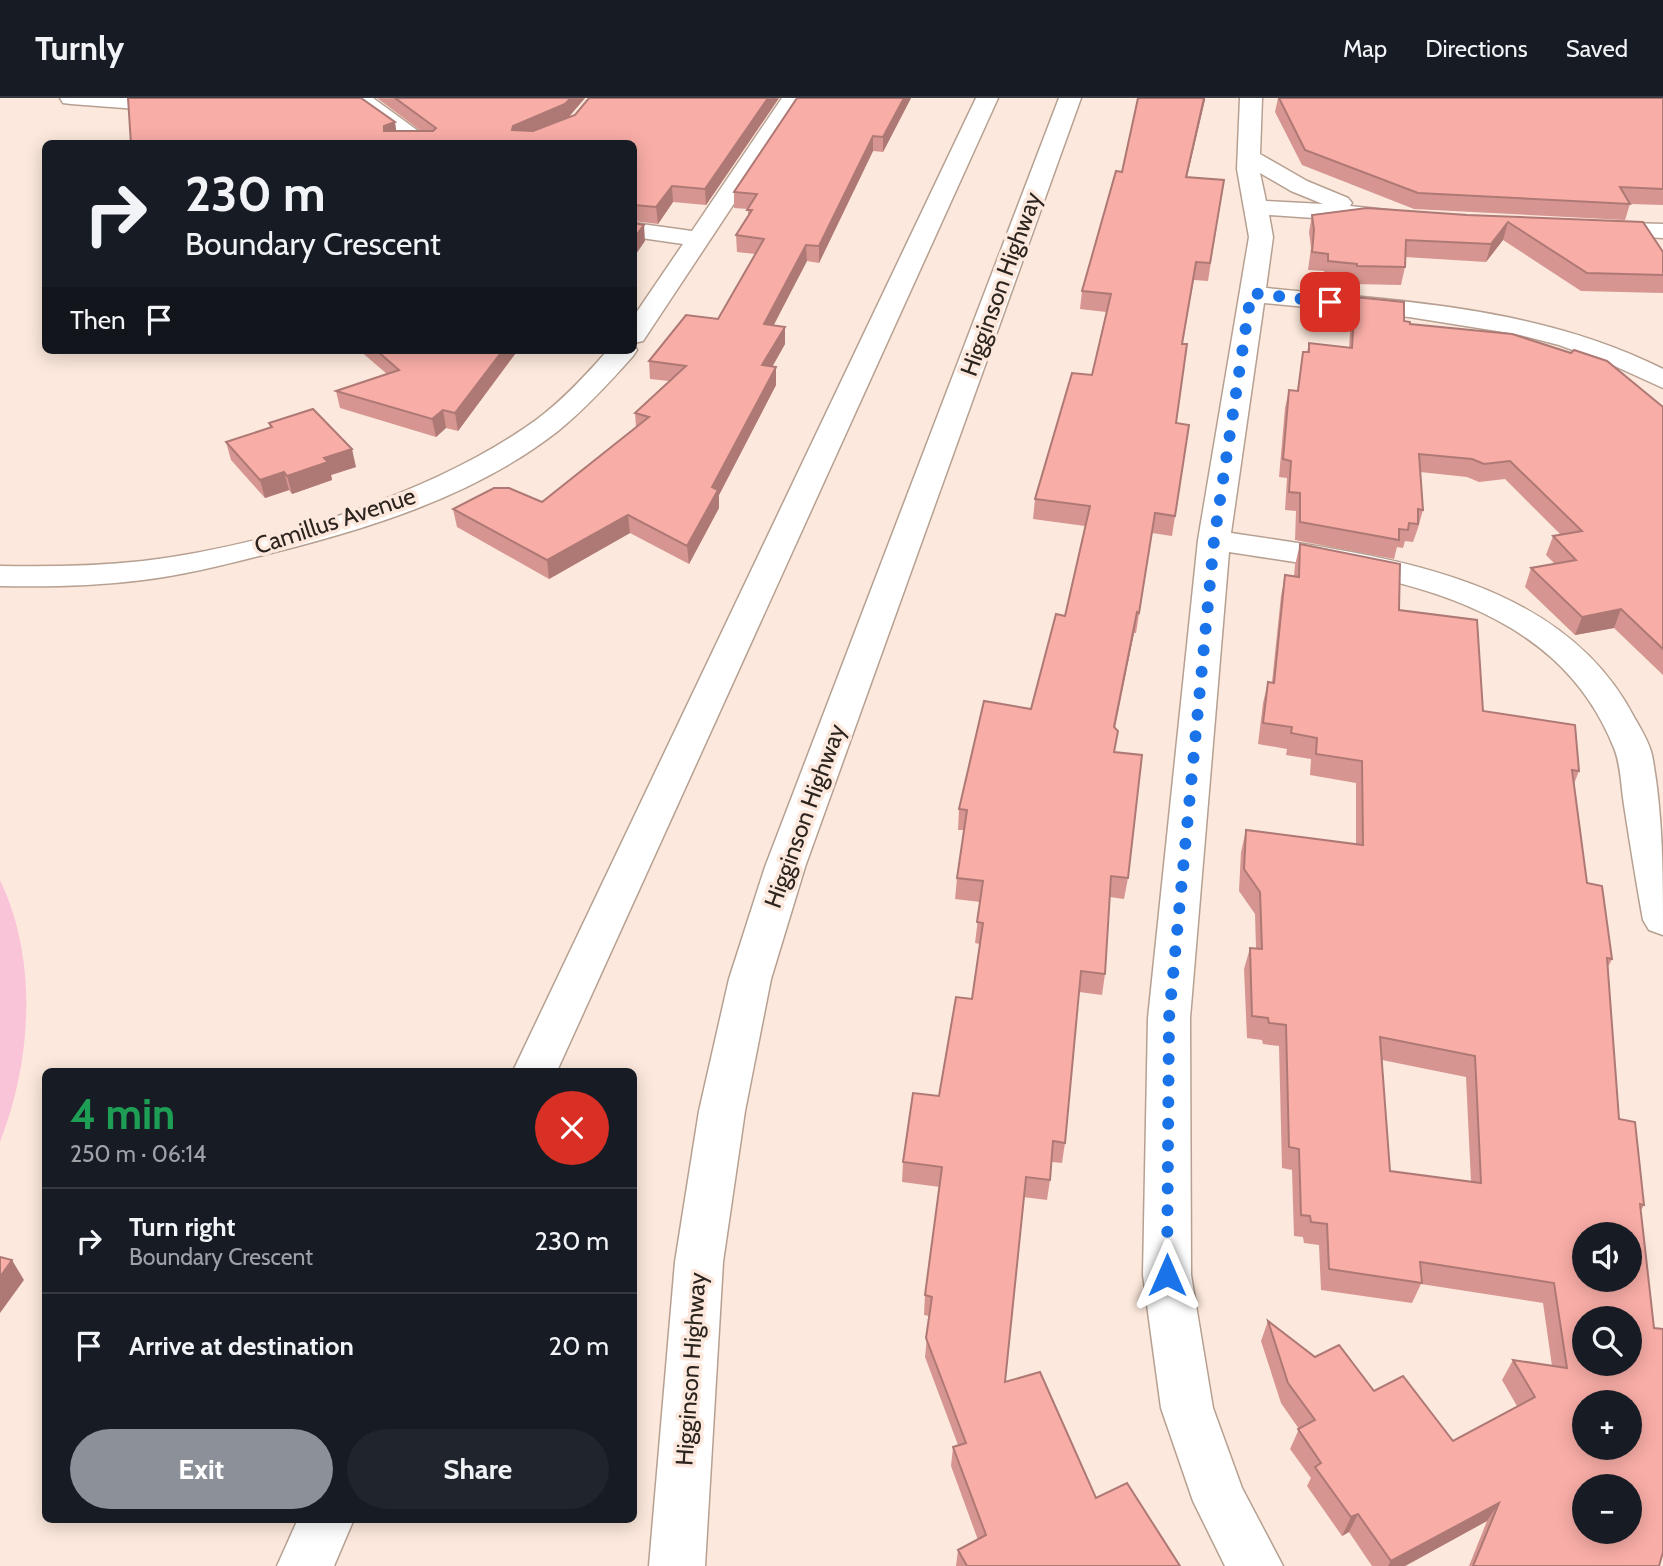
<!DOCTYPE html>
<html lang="en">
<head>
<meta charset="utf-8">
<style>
  :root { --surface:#171b24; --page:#20242c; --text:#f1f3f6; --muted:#9ea1a6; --line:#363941; --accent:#8c9099 }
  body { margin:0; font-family:Cabin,sans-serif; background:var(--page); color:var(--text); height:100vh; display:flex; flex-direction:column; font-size:26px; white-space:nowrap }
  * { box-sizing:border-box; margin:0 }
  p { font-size:23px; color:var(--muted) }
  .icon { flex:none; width:38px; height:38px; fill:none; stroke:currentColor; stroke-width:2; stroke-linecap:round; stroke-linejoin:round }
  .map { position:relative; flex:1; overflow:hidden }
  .details { position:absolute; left:42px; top:970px; width:595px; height:455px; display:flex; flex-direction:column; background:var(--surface); border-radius:10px; box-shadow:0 4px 18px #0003 }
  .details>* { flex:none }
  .top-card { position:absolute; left:42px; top:42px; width:595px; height:214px; border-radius:10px; box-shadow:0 4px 18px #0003; background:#171b24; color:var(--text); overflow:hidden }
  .buttons { position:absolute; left:1572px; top:1124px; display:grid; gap:14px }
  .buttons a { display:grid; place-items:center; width:70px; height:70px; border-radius:50%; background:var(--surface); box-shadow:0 4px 18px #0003; font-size:35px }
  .pin { position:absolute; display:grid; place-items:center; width:60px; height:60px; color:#fff; margin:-30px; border-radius:14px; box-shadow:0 4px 10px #0006 }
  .me { position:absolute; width:77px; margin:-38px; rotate:0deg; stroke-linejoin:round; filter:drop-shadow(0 0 5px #0008) }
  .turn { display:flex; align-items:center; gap:24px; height:147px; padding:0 28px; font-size:32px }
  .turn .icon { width:91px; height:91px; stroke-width:2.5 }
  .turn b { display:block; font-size:49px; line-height:60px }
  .then { display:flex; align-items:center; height:66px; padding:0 28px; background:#0003; gap:14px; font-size:26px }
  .round { display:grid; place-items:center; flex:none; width:74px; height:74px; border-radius:37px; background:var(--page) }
  .head { display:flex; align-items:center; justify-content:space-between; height:119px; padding:0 28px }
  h1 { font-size:42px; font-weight:700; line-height:52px; color:#1e9e55 }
  .action { display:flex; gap:14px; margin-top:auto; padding:14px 28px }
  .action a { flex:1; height:80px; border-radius:42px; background:var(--accent); color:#fff; font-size:28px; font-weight:700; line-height:80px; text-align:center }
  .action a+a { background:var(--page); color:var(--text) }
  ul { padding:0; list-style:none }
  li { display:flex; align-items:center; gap:21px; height:105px; padding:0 28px; border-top:2px solid var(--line) }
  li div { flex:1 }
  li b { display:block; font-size:26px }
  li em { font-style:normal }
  header { display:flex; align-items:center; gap:42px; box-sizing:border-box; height:98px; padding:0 35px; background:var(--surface); border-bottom:2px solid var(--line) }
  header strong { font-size:33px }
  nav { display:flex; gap:38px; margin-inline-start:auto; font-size:24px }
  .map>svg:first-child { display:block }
</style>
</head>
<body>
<header>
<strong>Turnly</strong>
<nav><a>Map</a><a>Directions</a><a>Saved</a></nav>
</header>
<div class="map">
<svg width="1663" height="1468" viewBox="0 0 1663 1468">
  <rect width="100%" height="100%" fill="#fce8dc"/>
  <path fill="#fac4d8" d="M0 782C38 862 32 962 0 1044Z"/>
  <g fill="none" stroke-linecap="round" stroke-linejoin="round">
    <g stroke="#b6a091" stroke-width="3">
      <g id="minor">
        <polygon points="60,0 241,0 238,5 230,6 150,12 71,6 63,5"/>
        <polygon points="348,0 373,0 436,46 410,46"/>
        <polygon points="782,0 804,0 643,243 634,245 634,218 683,146 634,139 634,125 692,133"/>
        <path d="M1240 0H1262L1260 56 1307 83 1348 100 1352 105 1350 108 1396 113 1400 118 1396 123 1388 125 1269 117 1273 139 1266 190C1401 203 1540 209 1663 271V290L1608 265 1559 247 1516 236 1409 219 1264 205 1231 435C1375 457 1559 475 1634 619 1641 631 1649 644 1652 657 1663 715 1663 777 1663 837L1649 832 1643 822C1636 784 1630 745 1624 707 1621 688 1621 667 1614 650 1552 494 1373 476 1229 454L1190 920 1191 1177 1213 1310 1242 1390 1283 1468H1225L1193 1403 1161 1310 1143 1177 1148 920 1198 442 1249 139 1237 71ZM1260 75 1291 93 1323 106 1266 103Z"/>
        <polygon points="1595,124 1663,126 1663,140 1586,136 1583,131 1586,126"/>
        <path d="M634 248 637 252 633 258C609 285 586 310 558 333 475 398 368 431 267 456 226 466 185 477 143 482 96 488 48 489 0 488V468C48 469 96 468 143 463 268 448 434 396 536 322 563 302 586 277 608 252H634Z"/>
      </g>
    </g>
    <g stroke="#b6a091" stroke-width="3">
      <g id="trunk">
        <polygon points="976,0 998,0 557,973 513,973"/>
        <polygon points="1059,0 1081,0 805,769 771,881 745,1013 723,1164 705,1468 649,1468 675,1164 699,1013 729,881 765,769"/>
        <polygon points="298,1421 354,1421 334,1468 277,1468"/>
      </g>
    </g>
    <use href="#minor" fill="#fff" fill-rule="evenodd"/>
    <use href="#trunk" fill="#fff" fill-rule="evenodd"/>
  </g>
  <g fill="#d69590" fill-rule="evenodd">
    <polygon points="377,0 589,0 585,0 568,20 779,0 706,107 673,104 658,126 634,123 634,46 131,46 395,24 396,33 421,33"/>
    <polygon points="911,0 883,54 873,53 819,165 807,163 773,227 785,246 772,269 776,269 776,287 719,397 719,410 689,466 630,435 549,481 457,429 453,411 542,404 636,329 635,315 669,283 650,281 649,263 718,221 755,156 737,154 736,137 748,119 748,111 734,110 734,94"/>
    <polygon points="1138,0 1205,0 1187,79 1224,82 1208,183 1194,182 1182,246 1176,325 1189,327 1172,438 1152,435 1136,535 1134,535 1115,630 1115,654 1128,780 1124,801 1110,799 1105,876 1102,897 1079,894 1065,1045 1062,1065 1052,1064 1050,1082 1047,1102 1023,1099 1005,1284 1096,1400 1180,1468 956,1468 958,1452 978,1442 951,1368 953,1349 958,1347 925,1259 929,1218 924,1217 925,1197 940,1089 902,1084 903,1064 939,998 972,901 980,846 975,845 980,804 955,801 957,780 964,732 958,732 959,711 1031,611 1065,518 1085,428 1033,421 1035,401 1092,277 1106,214 1080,211 1082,193 1122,74"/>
    <polygon points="1278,0 1663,0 1663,107 1630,106 1625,122 1414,111 1302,67 1275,14"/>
    <polygon points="1312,117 1467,117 1643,124 1663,177 1663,195 1581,193 1503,142 1486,164 1405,159 1405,169 1401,187 1353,186 1353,183 1324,180 1324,173 1308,172 1311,150 1309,134"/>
    <polygon points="1355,199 1410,226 1663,309 1663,577 1614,530 1575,537 1525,489 1531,470 1555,466 1546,457 1553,438 1561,437 1505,381 1479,384 1467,379 1420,374 1423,412 1418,430 1413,444 1405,443 1403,450 1397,449 1394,461 1295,442 1296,413 1285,412 1287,380 1279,379 1285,310 1289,292 1297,293 1303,254 1307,254 1309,245 1349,250 1351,216"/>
    <polygon points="359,252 518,252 458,333 446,330 436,339 340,310 336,293 387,276"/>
    <polygon points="269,325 356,369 331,377 332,382 292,396 289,392 265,400 231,362 226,344 270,330"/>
    <path d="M1300 446 1399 512 1483 613 1579 673 1574 686 1587 785 1612 861 1608 869 1619 1021 1644 1107 1640 1114 1659 1468H1469L1487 1423 1405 1468H1372L1349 1434 1342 1438 1307 1388 1311 1380 1290 1351 1299 1331 1281 1305 1261 1243 1268 1223 1315 1259 1374 1293 1453 1343 1517 1308 1502 1282 1513 1262 1552 1268 1543 1205 1421 1186 1412 1205 1321 1192 1319 1147 1304 1145 1303 1139 1294 1138 1292 1072 1282 1070 1279 948 1263 946 1262 942 1247 940 1244 871 1250 850H1256L1255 816 1239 793 1241 754 1246 732 1356 746V685L1310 677 1311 661 1286 657 1287 651 1258 646 1263 605 1268 584H1272L1281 498 1285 477 1294 478 1295 467ZM1382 962 1466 979 1471 1084 1390 1073Z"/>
  </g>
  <g fill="#ae7975">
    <polygon points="571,0 589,0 585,0 566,22 515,44 512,32 513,28"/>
    <polygon points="768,0 779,0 706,107 705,91"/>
    <polygon points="904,0 911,0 883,54 883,39"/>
    <polygon points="1204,0 1205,0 1205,2 1183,96 1186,79"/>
    <polygon points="395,24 397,40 384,33 384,28"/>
    <polygon points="873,38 873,53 819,165 819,148"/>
    <polygon points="672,88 673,104 658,126 656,109"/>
    <polygon points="1508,124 1503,142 1486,164 1491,146"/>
    <polygon points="644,127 645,143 634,159 634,140"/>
    <polygon points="806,147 807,163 765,244 764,226"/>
    <polygon points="785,229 785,246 763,285 762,267"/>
    <polygon points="503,252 518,252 458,333 455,315"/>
    <polygon points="776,269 776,287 719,397 719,410 689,466 687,448 712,389"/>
    <polygon points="443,312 446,330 436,339 432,321"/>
    <polygon points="352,351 356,369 331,377 332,382 292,396 287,378 324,360"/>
    <polygon points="284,374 289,392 265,400 260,382"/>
    <polygon points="628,417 630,435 549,481 547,462"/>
    <polygon points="1621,511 1614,530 1575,537 1582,519"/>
    <polygon points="1137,514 1134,535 1110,650 1114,629"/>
    <polygon points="12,1162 24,1182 0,1215 0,1179"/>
    <polygon points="1499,1405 1487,1423 1405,1468 1388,1468 1391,1463"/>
    <polygon points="1358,1416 1349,1434 1342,1438 1351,1419"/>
  </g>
  <g fill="#f9ada7" stroke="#ae7975" stroke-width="2" fill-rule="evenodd">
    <polygon points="128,0 361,0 395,24 384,28 384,33 433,33 436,30 395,0 571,0 565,6 513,28 512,32 533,33 575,17 589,0 768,0 705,91 672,88 656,109 634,107 634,46 131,46"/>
    <polygon points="797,0 904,0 883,39 873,38 819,148 806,147 764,226 785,229 762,267 776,269 712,389 718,392 687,448 628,417 547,462 453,411 494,390 509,390 542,404 649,319 635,315 686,268 649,263 686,217 718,221 764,141 736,137 752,112 747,112 757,96 734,94"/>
    <polygon points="1138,0 1204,0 1186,79 1224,82 1210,165 1196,164 1182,246 1187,246 1176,325 1189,327 1175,418 1155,415 1139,515 1137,514 1114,629 1118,633 1114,654 1142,657 1128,780 1111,778 1105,876 1081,873 1065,1045 1053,1043 1050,1082 1026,1079 1005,1284 1040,1274 1096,1400 1127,1385 1180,1468 967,1468 958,1452 986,1437 953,1349 966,1345 926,1240 932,1199 925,1197 942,1069 903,1064 913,995 939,998 956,899 972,901 983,825 977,824 983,783 957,780 967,712 959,711 984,603 1031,611 1056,516 1065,518 1090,408 1035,401 1072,275 1092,277 1111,196 1082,193 1116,73 1122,74"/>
    <polygon points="1279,0 1663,0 1663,91 1620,89 1630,106 1418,95 1305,52"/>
    <polygon points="1367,110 1467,117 1643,124 1663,154 1663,177 1587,175 1508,124 1491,146 1406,142 1405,169 1357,168 1357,166 1328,163 1328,156 1312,154 1314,132 1312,117"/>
    <polygon points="634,125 644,127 634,140"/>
    <polygon points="1355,199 1404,204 1404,223 1410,224 1410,226 1512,236 1571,255 1574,252 1607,263 1663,309 1663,551 1621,511 1582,519 1531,470 1576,462 1553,438 1582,433 1510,363 1484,366 1472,361 1419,356 1423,412 1418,411 1418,426 1409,425 1408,432 1399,431 1399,442 1300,424 1300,395 1289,394 1291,363 1283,361 1289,292 1298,293 1303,254 1309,254 1309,245 1352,250"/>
    <polygon points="376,252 503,252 455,315 443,312 432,321 336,293 399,272"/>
    <polygon points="313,311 352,351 324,360 328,364 287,378 284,374 260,382 226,344 272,329 269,325"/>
    <path d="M1300 446 1400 466 1399 512 1477 522 1483 613 1575 627 1579 673 1572 672 1587 785 1602 788 1612 861 1607 860 1619 1021 1635 1024 1644 1107 1640 1106 1654 1230 1663 1231V1454L1659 1468H1473L1499 1405 1391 1463 1358 1416 1351 1419 1315 1369 1321 1365 1298 1331 1315 1322 1288 1285 1268 1223 1315 1259 1339 1247 1374 1293 1403 1278 1453 1343 1535 1299 1513 1262 1567 1270 1554 1185 1420 1164 1422 1185 1329 1171 1327 1126 1311 1124 1310 1118 1301 1117 1299 1051 1289 1049 1286 927 1269 925 1268 920 1252 918 1250 850 1262 851 1260 794 1244 771 1246 732 1363 747 1362 663 1316 656 1317 640 1291 635 1292 629 1263 625 1268 584 1274 585 1285 477 1299 479ZM1380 939 1475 958 1481 1085 1390 1073ZM1584 1136H1629V1181H1584ZM1584 1220H1629V1265H1584ZM1584 1304H1629V1349H1584ZM1584 1388H1629V1433H1584Z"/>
    <polygon points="0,1159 12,1162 0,1179"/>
  </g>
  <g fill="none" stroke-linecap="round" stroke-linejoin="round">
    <polyline stroke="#1a73e8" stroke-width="12" stroke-dasharray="0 21.6" points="1167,1177 1169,920 1214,442 1251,195 1330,204"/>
  </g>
  <g text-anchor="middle" stroke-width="7" stroke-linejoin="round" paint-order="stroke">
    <g font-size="24" fill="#2c241e" stroke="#fce8dc">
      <text transform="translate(1001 186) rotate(-70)" y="8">Higginson Highway</text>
      <text transform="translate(335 423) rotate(-18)" y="8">Camillus Avenue</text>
      <text transform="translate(805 718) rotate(-70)" y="8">Higginson Highway</text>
      <text transform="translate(691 1271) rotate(-86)" y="8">Higginson Highway</text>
    </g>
  </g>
</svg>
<div class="buttons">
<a><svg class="icon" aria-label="sound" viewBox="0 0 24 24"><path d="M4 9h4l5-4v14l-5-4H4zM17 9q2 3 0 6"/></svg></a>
<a><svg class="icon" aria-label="search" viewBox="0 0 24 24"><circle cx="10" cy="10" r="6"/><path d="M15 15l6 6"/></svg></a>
<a>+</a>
<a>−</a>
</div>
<div class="pin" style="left:1330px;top:204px;background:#d93025"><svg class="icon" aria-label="arrive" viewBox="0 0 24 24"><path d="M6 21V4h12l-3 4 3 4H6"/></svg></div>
<svg class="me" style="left:1167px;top:1177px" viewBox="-20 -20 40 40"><path d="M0-17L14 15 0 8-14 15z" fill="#1a73e8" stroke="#fff" stroke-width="4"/></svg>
<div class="top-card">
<div class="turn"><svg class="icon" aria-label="right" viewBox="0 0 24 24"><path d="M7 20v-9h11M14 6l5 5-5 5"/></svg><div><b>230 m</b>Boundary Crescent</div></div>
<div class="then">Then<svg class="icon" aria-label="arrive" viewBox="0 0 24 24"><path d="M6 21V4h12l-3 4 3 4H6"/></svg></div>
</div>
<section class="details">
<div class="head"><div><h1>4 min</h1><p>250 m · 06:14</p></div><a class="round" style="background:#d93025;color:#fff"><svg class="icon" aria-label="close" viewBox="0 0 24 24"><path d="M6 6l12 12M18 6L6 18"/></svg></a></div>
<ul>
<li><svg class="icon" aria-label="right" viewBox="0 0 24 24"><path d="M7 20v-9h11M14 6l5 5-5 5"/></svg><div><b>Turn right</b><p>Boundary Crescent</p></div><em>230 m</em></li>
<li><svg class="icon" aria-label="arrive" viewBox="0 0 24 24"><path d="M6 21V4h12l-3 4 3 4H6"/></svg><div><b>Arrive at destination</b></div><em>20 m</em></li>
</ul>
<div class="action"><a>Exit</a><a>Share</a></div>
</section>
</div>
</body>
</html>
